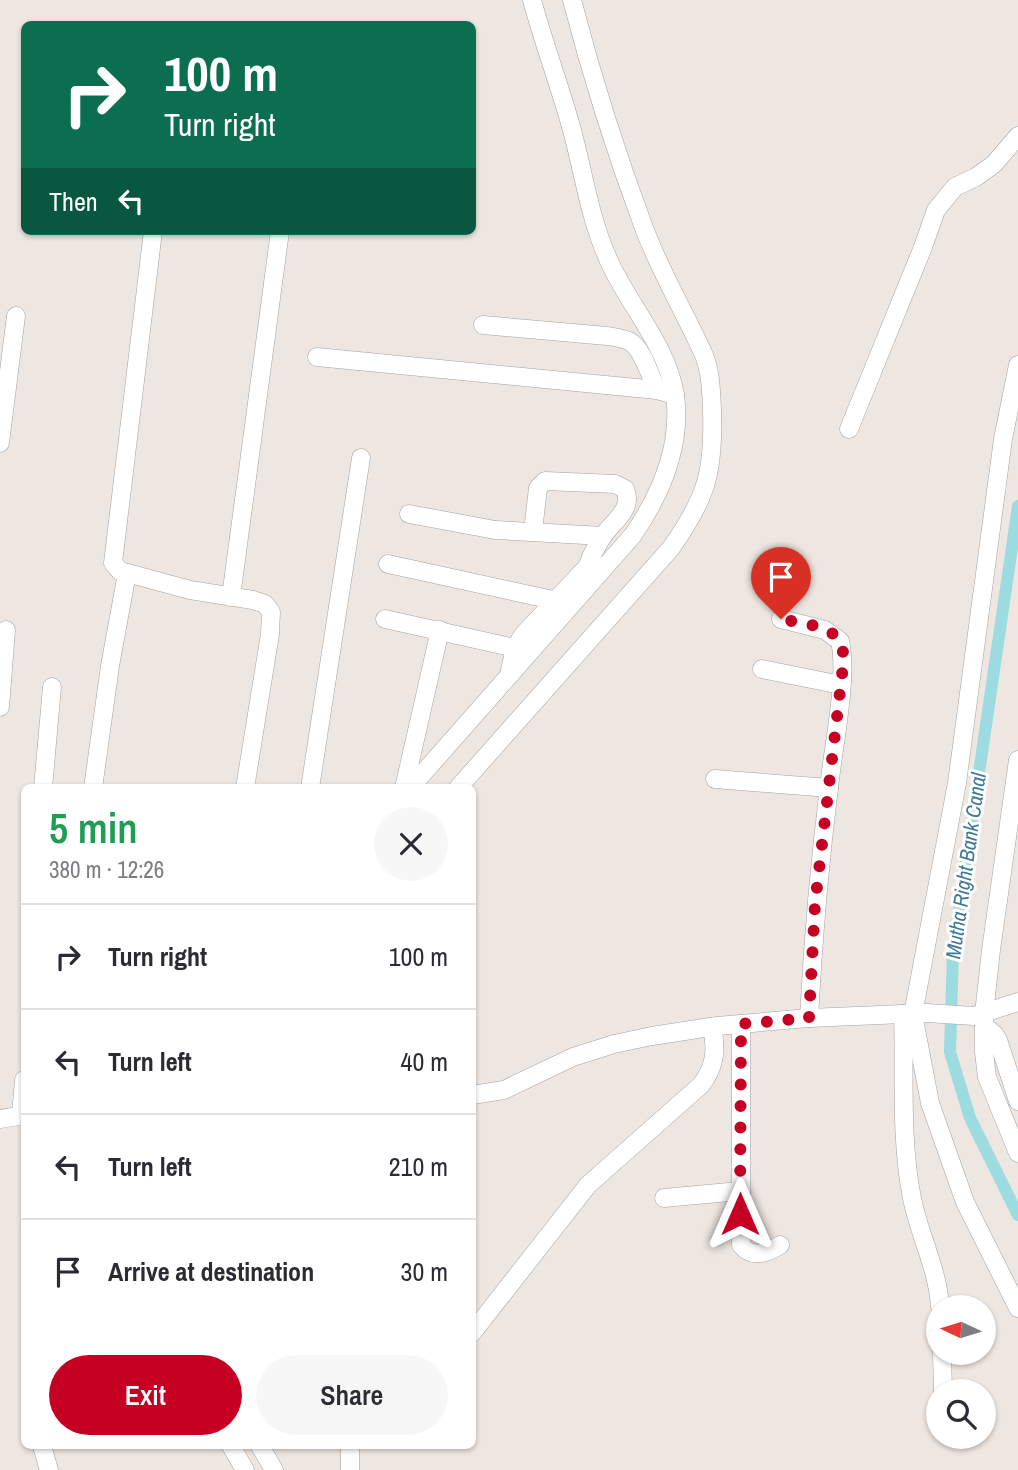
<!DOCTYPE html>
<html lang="en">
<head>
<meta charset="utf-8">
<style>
  :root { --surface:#fff; --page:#f7f7f7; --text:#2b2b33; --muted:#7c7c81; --line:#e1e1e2; --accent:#c60023 }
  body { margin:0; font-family:"Archivo Narrow",sans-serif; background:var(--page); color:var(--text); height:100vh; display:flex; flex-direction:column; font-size:26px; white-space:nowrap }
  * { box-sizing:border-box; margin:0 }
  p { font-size:23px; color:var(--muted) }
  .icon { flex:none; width:38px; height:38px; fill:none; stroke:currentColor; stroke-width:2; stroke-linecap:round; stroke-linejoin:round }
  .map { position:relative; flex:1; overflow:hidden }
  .drawer { position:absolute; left:21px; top:784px; width:455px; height:665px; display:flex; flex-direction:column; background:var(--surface); border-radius:10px; box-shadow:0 2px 5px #0004 }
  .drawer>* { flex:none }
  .hud { position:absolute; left:21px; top:21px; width:455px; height:214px; border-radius:10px; box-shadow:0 2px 5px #0004; background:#0b6e4f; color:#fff; overflow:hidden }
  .needle { width:46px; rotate:274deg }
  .fabs { position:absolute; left:926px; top:1295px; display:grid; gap:14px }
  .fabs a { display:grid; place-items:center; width:70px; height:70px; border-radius:50%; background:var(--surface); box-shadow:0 2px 5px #0004; font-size:35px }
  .pin { position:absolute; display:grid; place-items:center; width:60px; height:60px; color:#fff; margin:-72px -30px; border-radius:50% 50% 50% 0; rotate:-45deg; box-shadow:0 0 7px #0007 }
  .pin .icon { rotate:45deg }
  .me { position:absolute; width:77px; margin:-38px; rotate:0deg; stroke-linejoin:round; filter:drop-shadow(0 0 5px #0008) }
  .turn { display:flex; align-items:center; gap:24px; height:147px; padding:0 28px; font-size:32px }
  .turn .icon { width:91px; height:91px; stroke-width:2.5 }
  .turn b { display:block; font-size:49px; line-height:60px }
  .then { display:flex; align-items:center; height:66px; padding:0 28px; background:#0003; gap:14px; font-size:26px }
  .round { display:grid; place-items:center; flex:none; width:74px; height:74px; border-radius:37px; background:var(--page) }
  .headline { display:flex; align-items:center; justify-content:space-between; height:119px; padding:0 28px }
  h1 { font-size:42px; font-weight:600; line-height:52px; color:#1e9e55 }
  .action { display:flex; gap:14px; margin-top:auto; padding:14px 28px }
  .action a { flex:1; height:80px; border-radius:42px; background:var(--accent); color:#fff; font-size:28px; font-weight:600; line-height:80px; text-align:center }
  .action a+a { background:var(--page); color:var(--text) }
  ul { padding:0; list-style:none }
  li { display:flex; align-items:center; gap:21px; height:105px; padding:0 28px; border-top:2px solid var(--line) }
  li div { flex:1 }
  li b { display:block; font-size:26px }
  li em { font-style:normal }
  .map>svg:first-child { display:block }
</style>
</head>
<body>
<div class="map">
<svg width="1018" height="1470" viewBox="0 0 1018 1470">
  <rect width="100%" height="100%" fill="#eee6e0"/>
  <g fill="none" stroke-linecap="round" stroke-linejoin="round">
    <polyline stroke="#9cdbdf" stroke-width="12" points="1018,506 953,951 950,1052 970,1118 1018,1215"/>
    <g stroke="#a2a2a2" stroke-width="19">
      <g id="minor">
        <polyline points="153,231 113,563 120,571 190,590 253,600 265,604 271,612 270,634 245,788"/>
        <path d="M483 325 607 336C614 337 622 338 629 341 643 348 650 377 657 390"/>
        <polyline points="317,357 657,390 675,395"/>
        <polyline points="1018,365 1003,439 957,783 913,1014 930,1103 965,1202 1018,1308"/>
        <polyline points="849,429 923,247 936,210 955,187 976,177 994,164 1018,136"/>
        <polyline points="0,443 16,316"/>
        <polyline points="409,514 495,530 603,536"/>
        <path d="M533 531 538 488 545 481 615 484 625 489C634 510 612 522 602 537 598 544 594 551 591 557 586 568 585 579 584 591"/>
        <polyline points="388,564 553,600"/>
        <polyline points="231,597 280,231"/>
        <polyline points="385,619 515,648"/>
        <path d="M781 619 825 630 840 641C848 675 834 743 830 779 820 859 813 938 809 1018"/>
        <polyline points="762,669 841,685"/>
        <polyline points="510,670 515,648 523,635 587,567"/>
        <polyline points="0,707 6,630"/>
        <polyline points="1018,760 991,950 984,1014 984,1052 987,1077 1018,1153"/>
        <polyline points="715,779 829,788"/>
        <polyline points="43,788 52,687"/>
        <polyline points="93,788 110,666 127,573"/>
        <polyline points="310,788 361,458"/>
        <polyline points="404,788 440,630"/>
        <path d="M410 788 633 535C661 494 682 446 675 395 667 345 629 306 609 261 589 218 583 168 570 123 558 81 543 41 532 0"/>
        <path d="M458 788 671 548C707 497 714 472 712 410 711 390 711 371 703 353 684 311 660 271 644 228 616 153 592 77 572 0"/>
        <path d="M903 1014C905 1074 900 1138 912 1198 919 1235 938 1269 940 1307"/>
        <path d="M741 1024V1245C752 1259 767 1253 780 1245"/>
        <polyline points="984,1026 994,1034 998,1040 1018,1101"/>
        <polyline points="472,1095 504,1090 573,1057 614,1044 652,1036 717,1026 809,1018 927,1013 974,1016 1018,1002"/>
        <polyline points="21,1115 24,1080"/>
        <polyline points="0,1119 24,1115"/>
        <polyline points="664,1198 740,1191"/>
        <path d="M472 1333 588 1185 701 1085C715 1067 717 1050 712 1027"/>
        <polyline points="942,1353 943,1391"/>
        <polyline points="42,1446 49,1470"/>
        <polyline points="231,1446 245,1470"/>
        <polyline points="260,1446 274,1470"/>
        <polyline points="350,1446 350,1470"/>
      </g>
    </g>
    <use href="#minor" stroke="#fff" stroke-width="18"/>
  </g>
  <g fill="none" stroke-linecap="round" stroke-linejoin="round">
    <path stroke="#c60023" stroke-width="12" stroke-dasharray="0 21.6" d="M740 1214 741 1024 809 1018 815 904 843 666C843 659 844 651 841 644 834 625 798 623 781 619"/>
  </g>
  <g text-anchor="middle" stroke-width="6" stroke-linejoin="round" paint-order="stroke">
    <g font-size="21" font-style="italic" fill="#3c7a98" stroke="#fff">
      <text transform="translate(966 866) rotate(-82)" y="7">Mutha Right Bank Canal</text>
    </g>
  </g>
</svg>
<div class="fabs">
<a><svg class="needle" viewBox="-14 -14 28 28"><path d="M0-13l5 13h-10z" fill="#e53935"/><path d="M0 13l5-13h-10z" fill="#7c7c81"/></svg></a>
<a><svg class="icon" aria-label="search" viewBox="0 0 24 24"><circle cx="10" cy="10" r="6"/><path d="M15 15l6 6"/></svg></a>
</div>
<div class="pin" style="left:781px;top:619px;background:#d93025"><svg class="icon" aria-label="arrive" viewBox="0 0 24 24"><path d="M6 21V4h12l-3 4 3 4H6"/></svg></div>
<svg class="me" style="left:740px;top:1214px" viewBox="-20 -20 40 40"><path d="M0-17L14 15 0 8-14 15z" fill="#c60023" stroke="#fff" stroke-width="4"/></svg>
<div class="hud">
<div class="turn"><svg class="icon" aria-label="right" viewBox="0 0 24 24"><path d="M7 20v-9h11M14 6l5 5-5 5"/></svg><div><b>100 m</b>Turn right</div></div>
<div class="then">Then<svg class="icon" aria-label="left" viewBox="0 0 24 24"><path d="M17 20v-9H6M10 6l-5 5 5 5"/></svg></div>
</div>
<section class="drawer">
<div class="headline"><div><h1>5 min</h1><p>380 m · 12:26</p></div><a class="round"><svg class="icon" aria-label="close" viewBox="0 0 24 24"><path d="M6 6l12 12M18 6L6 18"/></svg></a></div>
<ul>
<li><svg class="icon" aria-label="right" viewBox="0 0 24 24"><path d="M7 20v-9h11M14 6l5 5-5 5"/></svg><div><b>Turn right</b></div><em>100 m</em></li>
<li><svg class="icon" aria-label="left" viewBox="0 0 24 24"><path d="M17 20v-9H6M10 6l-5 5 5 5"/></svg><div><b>Turn left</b></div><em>40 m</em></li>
<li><svg class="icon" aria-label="left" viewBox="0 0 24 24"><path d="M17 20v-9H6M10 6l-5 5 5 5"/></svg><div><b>Turn left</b></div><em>210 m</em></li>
<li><svg class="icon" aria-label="arrive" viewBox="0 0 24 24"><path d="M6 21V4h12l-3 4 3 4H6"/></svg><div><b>Arrive at destination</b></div><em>30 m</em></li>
</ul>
<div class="action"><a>Exit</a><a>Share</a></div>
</section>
</div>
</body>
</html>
